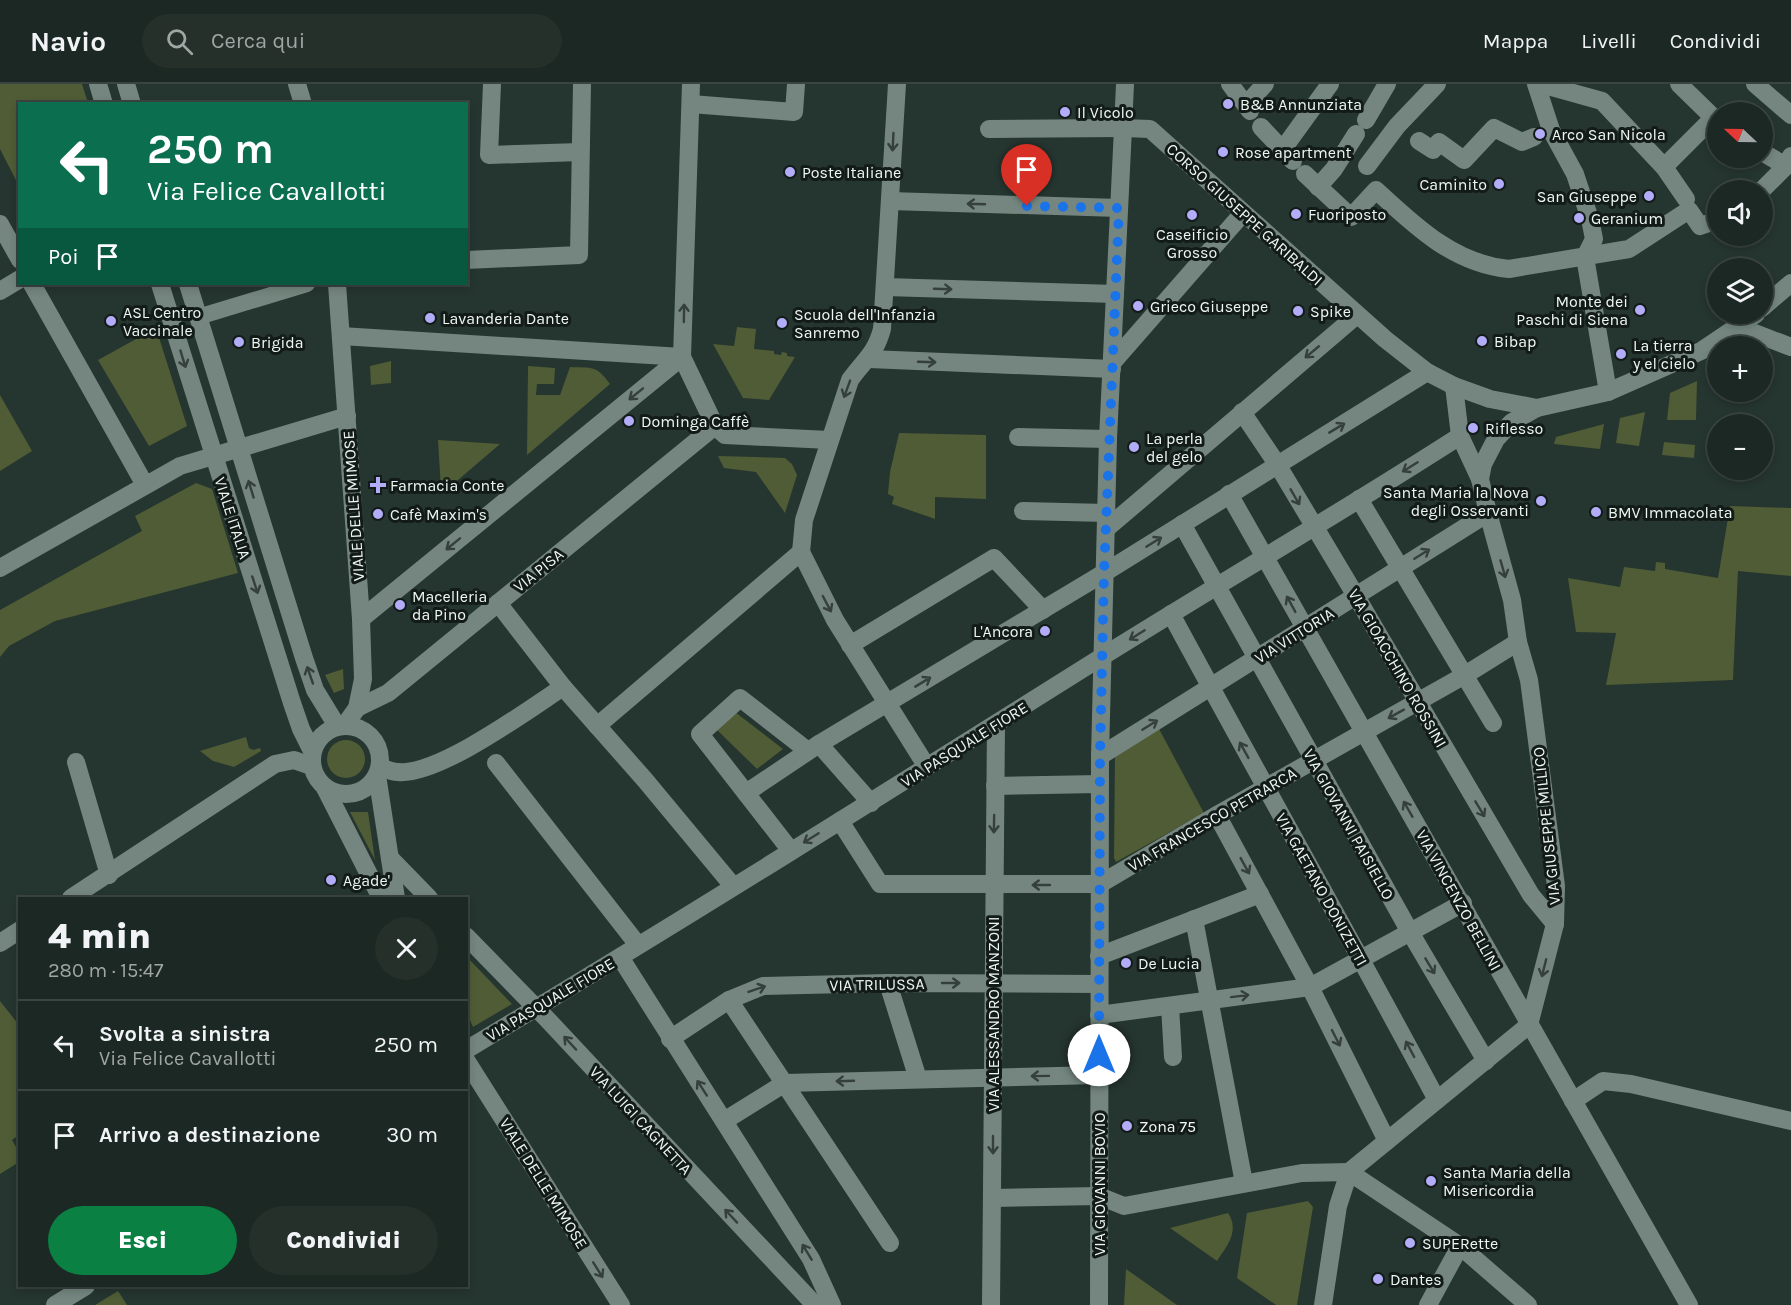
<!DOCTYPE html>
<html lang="it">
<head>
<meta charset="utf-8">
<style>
  :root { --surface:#1c2823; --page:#25302b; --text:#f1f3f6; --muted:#a0a6a6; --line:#3a4441; --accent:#0b8043 }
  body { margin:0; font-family:Karla,sans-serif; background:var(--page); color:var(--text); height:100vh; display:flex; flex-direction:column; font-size:22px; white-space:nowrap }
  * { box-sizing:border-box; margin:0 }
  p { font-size:20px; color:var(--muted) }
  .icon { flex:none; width:33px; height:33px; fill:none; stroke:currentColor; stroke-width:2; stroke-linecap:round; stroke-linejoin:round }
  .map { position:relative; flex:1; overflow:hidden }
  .side { position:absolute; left:18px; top:813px; width:450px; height:390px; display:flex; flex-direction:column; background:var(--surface); border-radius:0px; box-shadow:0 3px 9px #0003,0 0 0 2px var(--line) }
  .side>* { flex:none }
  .guide { position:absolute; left:18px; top:18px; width:450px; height:183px; border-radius:0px; box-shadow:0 3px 9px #0003,0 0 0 2px var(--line); background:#0b6e4f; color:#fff; overflow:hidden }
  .needle { width:39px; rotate:292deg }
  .controls { position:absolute; left:1707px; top:18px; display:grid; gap:12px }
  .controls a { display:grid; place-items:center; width:66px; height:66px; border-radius:50%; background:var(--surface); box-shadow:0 3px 9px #0003,0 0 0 2px var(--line); font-size:30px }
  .pin { position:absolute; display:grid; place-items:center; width:51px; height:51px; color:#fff; margin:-62px -26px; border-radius:50% 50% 50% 0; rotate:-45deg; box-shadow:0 0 6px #0007 }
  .pin .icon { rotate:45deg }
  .me { position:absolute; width:66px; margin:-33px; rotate:0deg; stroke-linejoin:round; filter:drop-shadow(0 0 4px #0008) }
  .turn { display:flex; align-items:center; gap:21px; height:126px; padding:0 30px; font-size:27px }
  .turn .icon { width:78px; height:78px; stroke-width:2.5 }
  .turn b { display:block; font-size:42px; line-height:51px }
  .then { display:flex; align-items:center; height:57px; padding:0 30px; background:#0003; gap:12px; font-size:22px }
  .round { display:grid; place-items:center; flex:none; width:63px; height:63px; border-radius:32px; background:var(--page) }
  .head { display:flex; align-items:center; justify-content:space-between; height:102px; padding:0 30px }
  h1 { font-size:36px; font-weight:800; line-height:45px }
  .cta { display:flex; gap:12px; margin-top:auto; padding:12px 30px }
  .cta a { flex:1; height:69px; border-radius:36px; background:var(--accent); color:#fff; font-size:24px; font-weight:800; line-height:69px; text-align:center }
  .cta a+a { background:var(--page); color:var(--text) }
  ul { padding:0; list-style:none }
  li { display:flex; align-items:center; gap:18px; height:90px; padding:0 30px; border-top:2px solid var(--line) }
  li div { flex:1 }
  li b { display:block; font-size:22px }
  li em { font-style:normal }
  header { display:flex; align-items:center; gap:36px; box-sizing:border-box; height:84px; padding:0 30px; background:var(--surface); border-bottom:2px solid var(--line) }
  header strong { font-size:28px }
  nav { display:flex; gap:33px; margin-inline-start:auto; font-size:21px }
  .search { width:420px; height:54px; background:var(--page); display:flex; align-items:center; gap:15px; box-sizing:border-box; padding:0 21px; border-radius:33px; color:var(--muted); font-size:22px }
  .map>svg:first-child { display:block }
</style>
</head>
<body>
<header>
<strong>Navio</strong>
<div class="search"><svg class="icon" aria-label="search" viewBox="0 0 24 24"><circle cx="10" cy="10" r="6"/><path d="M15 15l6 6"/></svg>Cerca qui</div>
<nav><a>Mappa</a><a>Livelli</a><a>Condividi</a></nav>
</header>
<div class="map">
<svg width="1791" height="1221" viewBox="0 0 1791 1221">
  <rect width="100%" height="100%" fill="#25352f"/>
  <g fill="#4f5c35">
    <polygon points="0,0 82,0 88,19 20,20 19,102 0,65"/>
    <polygon points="737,243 756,245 754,265 774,267 774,270 781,271 782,268 787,269 787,272 795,273 769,316 743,314 713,260 734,262"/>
    <polygon points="156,244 187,342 149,362 98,276"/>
    <polygon points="391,277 391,299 371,301 370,282"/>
    <path d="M528 282 555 284 554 300H537L536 311H560L570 283C593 284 596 281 610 300L527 371Z"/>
    <polygon points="1697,297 1696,336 1667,336 1670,309"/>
    <polygon points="0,311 32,367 0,387"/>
    <polygon points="1645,328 1639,362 1616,359 1620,334"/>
    <polygon points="1604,340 1600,365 1554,360 1556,353"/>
    <polygon points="899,349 986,351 986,415 935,413 935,435 892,420 894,413 888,410 890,388"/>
    <polygon points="438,356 500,360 444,408 441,406"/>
    <polygon points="1664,358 1695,361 1694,374 1662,371"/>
    <polygon points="718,372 785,374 792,380 797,391 785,429 756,388 724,384"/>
    <polygon points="196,399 212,405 238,489 55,537 9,562 0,573 0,526 142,447 135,432"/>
    <polygon points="1730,422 1791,424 1791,492 1738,487 1733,596 1606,601 1616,549 1576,548 1568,494 1620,503 1624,483 1655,487 1656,478 1665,479 1665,485 1718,494"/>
    <polygon points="343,585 344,605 334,609 325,591"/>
    <polygon points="735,628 783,665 757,685 716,645"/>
    <polygon points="1158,643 1204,729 1116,778 1114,774 1115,668"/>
    <polygon points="246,653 249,664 253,666 260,664 261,667 234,683 213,677 200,667"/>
    <circle cx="346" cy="675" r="19"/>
    <polygon points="350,728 368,728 375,776"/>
    <polygon points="467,873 512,920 473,943 467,929"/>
    <polygon points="0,917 19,941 19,1051 12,1056 19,1068 19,1078 0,1090"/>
    <polygon points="1308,1117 1313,1123 1297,1221 1276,1221 1237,1194 1247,1129"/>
    <path d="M1228 1129C1240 1147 1227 1162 1217 1177L1170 1144Z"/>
    <polygon points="1126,1185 1177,1221 1124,1221"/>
    <polygon points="118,1207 127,1221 95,1221"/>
  </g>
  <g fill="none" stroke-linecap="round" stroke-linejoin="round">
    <polyline stroke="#74867f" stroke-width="16" points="198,233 307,200"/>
    <g stroke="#74867f" stroke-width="18">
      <polyline points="297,0 303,20"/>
      <polyline points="492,0 489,71 580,68"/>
      <polyline points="691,0 682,273 715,342 725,351 829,356"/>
      <polyline points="1230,0 1250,27"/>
      <polyline points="1536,0 1551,46 1575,90 1590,135 1594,155 1585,173"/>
      <polyline points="1541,0 1602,17 1664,83 1686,115"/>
      <polyline points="1679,0 1718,38"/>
      <polyline points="1755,0 1791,31"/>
      <polyline points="691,20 794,28 796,0"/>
      <polyline points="1246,21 1265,0"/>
      <polyline points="1366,36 1387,0"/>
      <polyline points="1261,43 1293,77"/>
      <polyline points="989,45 1123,44"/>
      <polyline points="1419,57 1433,66 1439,58 1464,76 1494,44 1522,58 1534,53"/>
      <polyline points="1283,65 1330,0"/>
      <polyline points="1762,68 1786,82"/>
      <polyline points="1367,82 1397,42 1437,0"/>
      <polyline points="1664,83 1713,34"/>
      <path d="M1305 90 1351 133 1376 106C1415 142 1454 180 1509 185L1629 165 1689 126 1700 142 1712 138"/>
      <polyline points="1318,103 1334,85 1356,50"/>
      <polyline points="1762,106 1786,82 1791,72"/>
      <polyline points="890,117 1119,124"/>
      <polyline points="0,140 20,176"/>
      <polyline points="1585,173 1608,308"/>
      <polyline points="466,176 579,171 582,0"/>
      <polyline points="32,200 145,401"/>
      <polyline points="337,200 361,535 363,595 357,624 345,641"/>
      <polyline points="885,203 1115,210"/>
      <polyline points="0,207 20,195"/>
      <polyline points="1739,243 1791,263"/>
      <polyline points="341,252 682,273"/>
      <polyline points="869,275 1112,285"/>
      <polyline points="1112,279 1243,129"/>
      <polyline points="1454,302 1460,352 1480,395"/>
      <polyline points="1242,328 1277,380 1356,512 1531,811 1555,840"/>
      <polyline points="1018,353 1108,355"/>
      <polyline points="1229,410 1689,1221"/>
      <polyline points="1359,415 1493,639"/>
      <polyline points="1023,427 1107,429"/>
      <polyline points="1182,440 1410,848 1486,977"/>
      <polyline points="1106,445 1357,231"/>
      <path d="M801 468 804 436 850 296C864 276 875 271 882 245L897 0"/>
      <polyline points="801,468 835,536 927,683"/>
      <polyline points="0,484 180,382 347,332"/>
      <polyline points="498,519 563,603 645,696 733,802"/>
      <path d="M1171 530C1259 693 1350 853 1437 1016"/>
      <polyline points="361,535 682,273"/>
      <polyline points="850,561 994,474 1043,526"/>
      <polyline points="357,624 388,609 715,342"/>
      <polyline points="597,642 801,468"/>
      <polyline points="819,660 871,719"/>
      <polyline points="1100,672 1488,429"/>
      <polyline points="76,678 109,791"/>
      <polyline points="496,679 638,861"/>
      <path d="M380 683C385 685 392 688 398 688 438 692 528 626 563 603"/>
      <polyline points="995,702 1100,700"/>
      <polyline points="746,709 819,660 1104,489 1427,288"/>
      <polyline points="1217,731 1310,903 1387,1057"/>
      <polyline points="840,737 880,800 1100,800 1217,731 1465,591 1518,558"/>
      <polyline points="791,767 700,650 740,614 808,667"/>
      <polyline points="71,814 275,680 294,676 311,682"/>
      <polyline points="1194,835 1244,1099"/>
      <polyline points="0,859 20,846"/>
      <polyline points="1099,872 1260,810"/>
      <polyline points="620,873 811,1175 832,1221"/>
      <polyline points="888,899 918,995"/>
      <polyline points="729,916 890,1159"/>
      <polyline points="1170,922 1173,973"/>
      <polyline points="1099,931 1310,903 1463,819"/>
      <polyline points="670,955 729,916 763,902 888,899 1099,900"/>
      <path d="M466 966C680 838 890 706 1100 574 1220 499 1342 428 1460 352"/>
      <polyline points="1573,1017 1603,997 1631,1000 1791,1037"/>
      <polyline points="724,1037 785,999 1099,991"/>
      <polyline points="1349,1088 1460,1162 1528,1221"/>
      <polyline points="993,1114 1099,1112 1124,1122 1302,1089 1349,1088"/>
      <polyline points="55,1221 86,1202"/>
      <polyline points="991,1221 996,640"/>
      <polyline points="1323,1221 1338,1122 1349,1088 1529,941 1555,840 1556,802 1529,596 1518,558 1512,516 1488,429 1480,395 1483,380 1496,355 1512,338 1537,324"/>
      <polyline points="1428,1221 1460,1162"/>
    </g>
    <g stroke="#74867f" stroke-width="18">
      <polyline points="1125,0 1123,44 1150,45 1385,255 1427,288 1454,302 1490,315 1537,324 1608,308 1701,267 1756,230"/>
      <polyline points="1762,224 1791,199"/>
      <polyline points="1099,1221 1100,672 1108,355 1123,44"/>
    </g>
    <g stroke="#74867f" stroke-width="18">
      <polyline points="98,0 104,20"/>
      <polyline points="126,0 132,20"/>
      <polyline points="160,200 292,619 301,645 312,667"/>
      <polyline points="188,200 304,574 315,606 337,642"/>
      <circle cx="346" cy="676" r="34"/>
      <polyline points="377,691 396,814"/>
      <polyline points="325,704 381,814"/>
      <polyline points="390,774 429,814"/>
      <polyline points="466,852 546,934 815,1221"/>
      <polyline points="466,976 621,1221"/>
    </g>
  </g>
  <defs><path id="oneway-shaft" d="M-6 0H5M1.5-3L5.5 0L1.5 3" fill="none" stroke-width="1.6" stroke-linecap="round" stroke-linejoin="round" transform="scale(1.5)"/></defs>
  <g stroke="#35403c">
    <use href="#oneway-shaft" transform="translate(893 58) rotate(93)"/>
    <use href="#oneway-shaft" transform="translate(976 120) rotate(-178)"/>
    <use href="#oneway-shaft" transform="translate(943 205) rotate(2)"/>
    <use href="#oneway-shaft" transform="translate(684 229) rotate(-89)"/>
    <use href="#oneway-shaft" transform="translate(1312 268) rotate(140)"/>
    <use href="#oneway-shaft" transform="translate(183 275) rotate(73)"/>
    <use href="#oneway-shaft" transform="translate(927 278) rotate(2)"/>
    <use href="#oneway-shaft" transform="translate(847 305) rotate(110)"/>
    <use href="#oneway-shaft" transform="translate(636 310) rotate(141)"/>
    <use href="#oneway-shaft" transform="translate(1337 344) rotate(-31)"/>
    <use href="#oneway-shaft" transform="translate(1410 383) rotate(148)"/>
    <use href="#oneway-shaft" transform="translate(251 405) rotate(-107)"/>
    <use href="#oneway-shaft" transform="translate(1295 413) rotate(60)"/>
    <use href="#oneway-shaft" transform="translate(1154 458) rotate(-32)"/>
    <use href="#oneway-shaft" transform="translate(453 460) rotate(141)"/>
    <use href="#oneway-shaft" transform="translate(1422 470) rotate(-32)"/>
    <use href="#oneway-shaft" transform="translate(1503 485) rotate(74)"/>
    <use href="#oneway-shaft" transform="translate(255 501) rotate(72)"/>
    <use href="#oneway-shaft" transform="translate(827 520) rotate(62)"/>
    <use href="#oneway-shaft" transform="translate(1291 520) rotate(-119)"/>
    <use href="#oneway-shaft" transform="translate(1137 551) rotate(148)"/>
    <use href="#oneway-shaft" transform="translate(310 591) rotate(-109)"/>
    <use href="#oneway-shaft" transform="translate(923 598) rotate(-31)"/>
    <use href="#oneway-shaft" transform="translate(1396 630) rotate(151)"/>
    <use href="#oneway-shaft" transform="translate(1150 641) rotate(-32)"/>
    <use href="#oneway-shaft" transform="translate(1244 666) rotate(-119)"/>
    <use href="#oneway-shaft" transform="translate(1408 725) rotate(-120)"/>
    <use href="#oneway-shaft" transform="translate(1480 725) rotate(59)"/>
    <use href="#oneway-shaft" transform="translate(994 740) rotate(91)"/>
    <use href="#oneway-shaft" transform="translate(811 754) rotate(148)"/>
    <use href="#oneway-shaft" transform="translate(1245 782) rotate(61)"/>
    <use href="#oneway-shaft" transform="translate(1041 801) rotate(180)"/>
    <use href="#oneway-shaft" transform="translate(1430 882) rotate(59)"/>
    <use href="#oneway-shaft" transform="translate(1544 884) rotate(104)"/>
    <use href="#oneway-shaft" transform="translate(951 899)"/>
    <use href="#oneway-shaft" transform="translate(757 905) rotate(-19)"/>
    <use href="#oneway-shaft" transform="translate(1240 912) rotate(-7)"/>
    <use href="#oneway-shaft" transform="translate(1336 954) rotate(63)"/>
    <use href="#oneway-shaft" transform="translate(570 959) rotate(-133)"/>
    <use href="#oneway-shaft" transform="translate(1410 965) rotate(-118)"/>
    <use href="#oneway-shaft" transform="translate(1040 992) rotate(179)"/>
    <use href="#oneway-shaft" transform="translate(845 997) rotate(178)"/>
    <use href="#oneway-shaft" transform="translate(702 1004) rotate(-123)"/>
    <use href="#oneway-shaft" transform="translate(993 1061) rotate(90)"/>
    <use href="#oneway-shaft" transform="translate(731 1132) rotate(-133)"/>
    <use href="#oneway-shaft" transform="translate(807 1168) rotate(-121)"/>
    <use href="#oneway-shaft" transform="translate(598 1186) rotate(58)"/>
  </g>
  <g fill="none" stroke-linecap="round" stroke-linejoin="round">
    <polyline stroke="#1a73e8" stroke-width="10" stroke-dasharray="0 18" points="1027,122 1119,124 1104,489 1100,672 1099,971"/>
  </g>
  <g fill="#b3adf9" stroke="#131b18" stroke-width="2">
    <circle cx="1228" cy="20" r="6"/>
    <circle cx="1065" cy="28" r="6"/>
    <circle cx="1540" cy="50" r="6"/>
    <circle cx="1223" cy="68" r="6"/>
    <circle cx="790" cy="88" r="6"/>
    <circle cx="1499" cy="100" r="6"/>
    <circle cx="1649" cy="112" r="6"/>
    <circle cx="1296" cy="130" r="6"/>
    <circle cx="1192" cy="131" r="6"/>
    <circle cx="1579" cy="134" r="6"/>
    <circle cx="1138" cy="222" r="6"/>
    <circle cx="1640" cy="226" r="6"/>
    <circle cx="1298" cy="227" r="6"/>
    <circle cx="430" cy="234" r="6"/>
    <circle cx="111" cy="237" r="6"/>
    <circle cx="782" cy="239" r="6"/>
    <circle cx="1482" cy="257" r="6"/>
    <circle cx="239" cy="258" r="6"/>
    <circle cx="1621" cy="270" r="6"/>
    <circle cx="629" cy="337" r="6"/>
    <circle cx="1473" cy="344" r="6"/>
    <circle cx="1134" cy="363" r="6"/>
    <path d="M375 392h6v6h6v6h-6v6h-6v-6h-6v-6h6z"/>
    <circle cx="1541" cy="417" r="6"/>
    <circle cx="1596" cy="428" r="6"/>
    <circle cx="378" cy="430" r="6"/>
    <circle cx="400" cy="521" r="6"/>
    <circle cx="1045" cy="547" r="6"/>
    <circle cx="331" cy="796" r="6"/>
    <circle cx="1126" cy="879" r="6"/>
    <circle cx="1127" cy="1042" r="6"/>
    <circle cx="1431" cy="1097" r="6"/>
    <circle cx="1410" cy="1159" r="6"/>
    <circle cx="1378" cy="1195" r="6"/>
  </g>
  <g text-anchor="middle" stroke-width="6" stroke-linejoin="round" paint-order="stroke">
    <g font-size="16" fill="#edf7f3" stroke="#131b18" text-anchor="start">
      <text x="1240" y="26">B&amp;B Annunziata</text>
      <text x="1077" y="34">Il Vicolo</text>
      <text x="1552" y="56">Arco San Nicola</text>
      <text x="1235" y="74">Rose apartment</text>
      <text x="802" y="94">Poste Italiane</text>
      <text x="1487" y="106" text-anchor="end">Caminito</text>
      <text x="1637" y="118" text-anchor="end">San Giuseppe</text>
      <text x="1308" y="136">Fuoriposto</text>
      <text x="1591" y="140">Geranium</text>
      <text x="1192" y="156" text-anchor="middle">Caseificio<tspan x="1192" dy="18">Grosso</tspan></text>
      <text x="1628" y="223" text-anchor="end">Monte dei<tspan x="1628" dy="18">Paschi di Siena</tspan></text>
      <text x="1150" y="228">Grieco Giuseppe</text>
      <text x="1310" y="233">Spike</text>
      <text x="123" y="234">ASL Centro<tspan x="123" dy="18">Vaccinale</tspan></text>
      <text x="794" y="236">Scuola dell'Infanzia<tspan x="794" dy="18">Sanremo</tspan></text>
      <text x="442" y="240">Lavanderia Dante</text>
      <text x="1494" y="263">Bibap</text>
      <text x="251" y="264">Brigida</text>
      <text x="1633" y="267">La tierra<tspan x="1633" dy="18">y el cielo</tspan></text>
      <text x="641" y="343">Dominga Caffè</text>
      <text x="1485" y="350">Riflesso</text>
      <text x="1146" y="360">La perla<tspan x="1146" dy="18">del gelo</tspan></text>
      <text x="390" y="407">Farmacia Conte</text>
      <text x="1529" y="414" text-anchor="end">Santa Maria la Nova<tspan x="1529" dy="18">degli Osservanti</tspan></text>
      <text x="1608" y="434">BMV Immacolata</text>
      <text x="390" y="436">Cafè Maxim's</text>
      <text x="412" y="518">Macelleria<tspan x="412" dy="18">da Pino</tspan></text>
      <text x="1033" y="553" text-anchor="end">L'Ancora</text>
      <text x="343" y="802">Agade'</text>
      <text x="1138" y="885">De Lucia</text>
      <text x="1139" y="1048">Zona 75</text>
      <text x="1443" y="1094">Santa Maria della<tspan x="1443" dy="18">Misericordia</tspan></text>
      <text x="1422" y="1165">SUPERette</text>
      <text x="1390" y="1201">Dantes</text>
    </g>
    <g font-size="16" fill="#edf7f3" stroke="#131b18">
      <text transform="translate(1245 130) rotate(42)" y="6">CORSO GIUSEPPE GARIBALDI</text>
      <text transform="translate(353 422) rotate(-94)" y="6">VIALE DELLE MIMOSE</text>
      <text transform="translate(233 434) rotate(72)" y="6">VIALE ITALIA</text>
      <text transform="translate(538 486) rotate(-39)" y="6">VIA PISA</text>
      <text transform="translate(1294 551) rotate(-32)" y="6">VIA VITTORIA</text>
      <text transform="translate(1398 584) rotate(60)" y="6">VIA GIOACCHINO ROSSINI</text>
      <text transform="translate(964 660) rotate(-32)" y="6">VIA PASQUALE FIORE</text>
      <text transform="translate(1212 735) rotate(-30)" y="6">VIA FRANCESCO PETRARCA</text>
      <text transform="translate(1349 740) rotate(61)" y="6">VIA GIOVANNI PAISIELLO</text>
      <text transform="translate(1546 742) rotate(-96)" y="6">VIA GIUSEPPE MILLICO</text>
      <text transform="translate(1322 805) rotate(61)" y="6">VIA GAETANO DONIZETTI</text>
      <text transform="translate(1459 816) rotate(61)" y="6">VIA VINCENZO BELLINI</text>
      <text transform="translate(877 900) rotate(-1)" y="6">VIA TRILUSSA</text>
      <text transform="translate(550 915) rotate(-31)" y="6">VIA PASQUALE FIORE</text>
      <text transform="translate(993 930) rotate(-90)" y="6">VIA ALESSANDRO MANZONI</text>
      <text transform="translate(641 1036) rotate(47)" y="6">VIA LUIGI CAGNETTA</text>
      <text transform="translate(544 1099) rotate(58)" y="6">VIALE DELLE MIMOSE</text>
      <text transform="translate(1099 1100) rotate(-90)" y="6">VIA GIOVANNI BOVIO</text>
    </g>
  </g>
</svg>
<div class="controls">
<a><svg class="needle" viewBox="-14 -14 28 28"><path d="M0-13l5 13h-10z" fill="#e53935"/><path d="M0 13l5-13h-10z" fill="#a0a6a6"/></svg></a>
<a><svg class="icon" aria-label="sound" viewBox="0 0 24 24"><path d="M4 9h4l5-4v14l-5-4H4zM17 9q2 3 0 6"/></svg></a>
<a><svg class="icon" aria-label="layers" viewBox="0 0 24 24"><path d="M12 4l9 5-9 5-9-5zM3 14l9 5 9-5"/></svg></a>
<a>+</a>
<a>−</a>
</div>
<div class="pin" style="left:1027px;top:122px;background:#d93025"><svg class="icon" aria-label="arrive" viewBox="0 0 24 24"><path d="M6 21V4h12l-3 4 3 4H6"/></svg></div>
<svg class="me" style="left:1099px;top:971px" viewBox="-20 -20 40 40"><circle r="19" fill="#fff"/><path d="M0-13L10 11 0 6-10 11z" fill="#1a73e8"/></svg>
<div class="guide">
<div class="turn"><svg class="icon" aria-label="left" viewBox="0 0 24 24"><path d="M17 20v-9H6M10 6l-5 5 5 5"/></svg><div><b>250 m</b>Via Felice Cavallotti</div></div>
<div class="then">Poi<svg class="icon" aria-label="arrive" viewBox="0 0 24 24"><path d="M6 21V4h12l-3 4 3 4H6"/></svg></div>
</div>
<section class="side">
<div class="head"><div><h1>4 min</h1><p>280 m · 15:47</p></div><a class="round"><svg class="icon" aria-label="close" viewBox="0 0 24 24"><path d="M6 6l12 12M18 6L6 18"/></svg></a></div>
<ul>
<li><svg class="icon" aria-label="left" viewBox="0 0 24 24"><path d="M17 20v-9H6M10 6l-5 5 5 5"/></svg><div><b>Svolta a sinistra</b><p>Via Felice Cavallotti</p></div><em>250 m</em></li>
<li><svg class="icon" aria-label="arrive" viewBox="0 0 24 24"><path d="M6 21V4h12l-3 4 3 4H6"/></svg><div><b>Arrivo a destinazione</b></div><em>30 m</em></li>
</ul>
<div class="cta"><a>Esci</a><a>Condividi</a></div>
</section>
</div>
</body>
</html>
